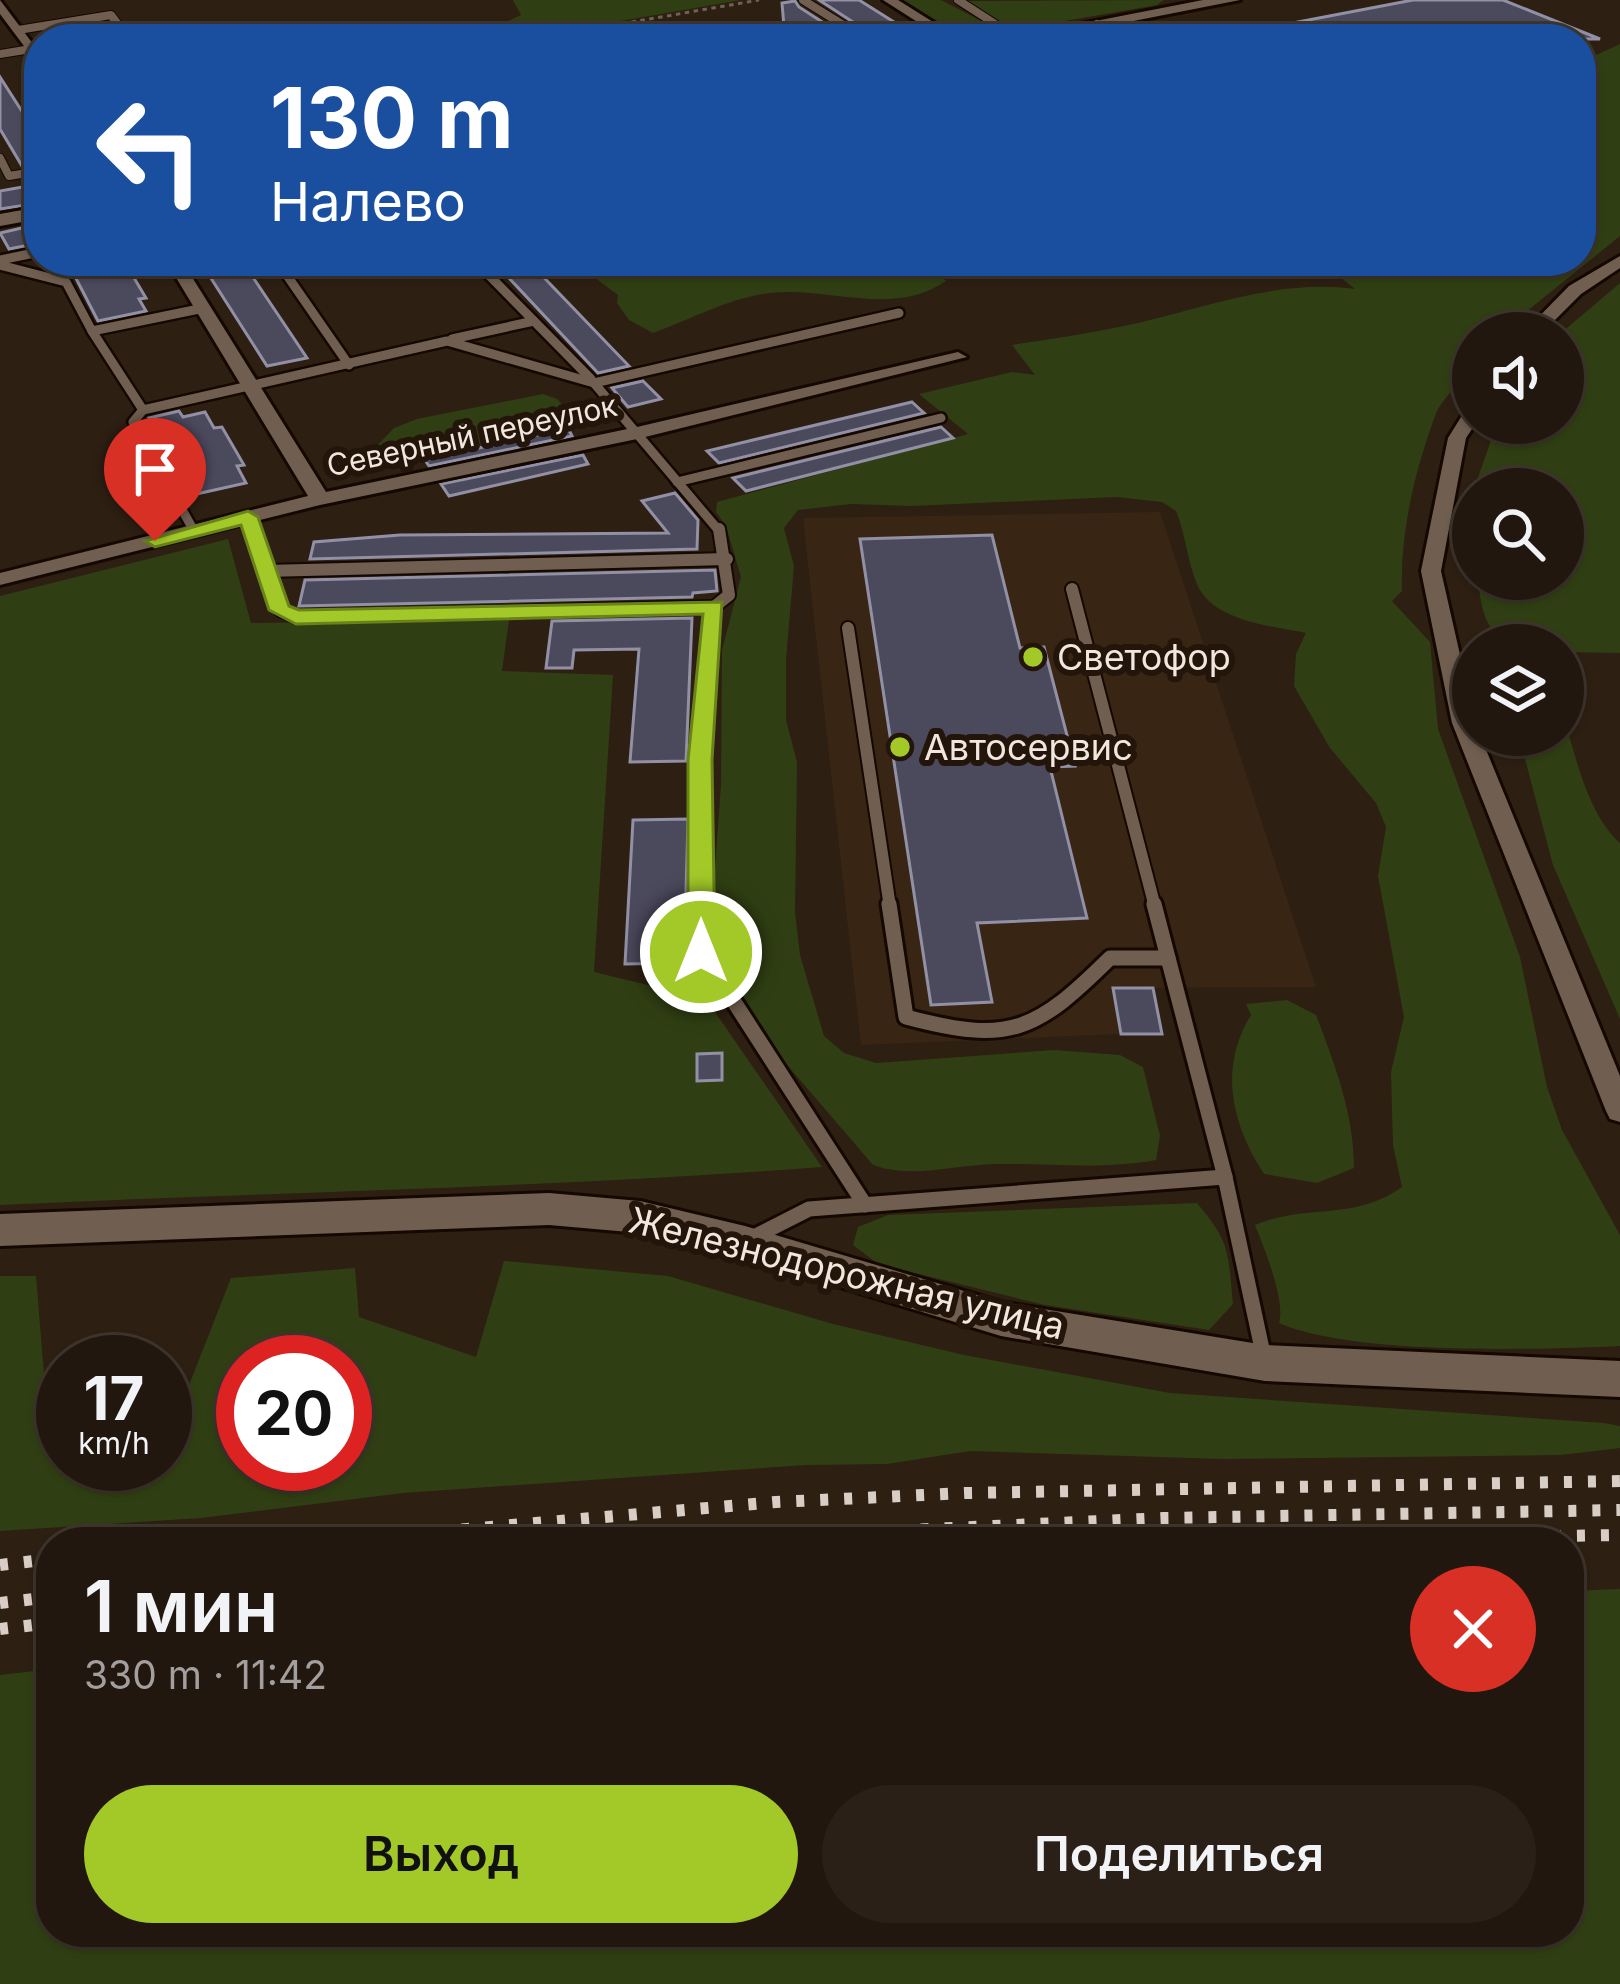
<!DOCTYPE html>
<html lang="ru">
<head>
<meta charset="utf-8">
<style>
  :root { --surface:#22170e; --page:#2a2017; --text:#f1f3f6; --muted:#a29f9e; --line:#3f362e; --accent:#a2c928 }
  body { margin:0; font-family:Inter,sans-serif; background:var(--page); color:var(--text); height:100vh; display:flex; flex-direction:column; font-size:45px; white-space:nowrap }
  * { box-sizing:border-box; margin:0 }
  p { font-size:39px; color:var(--muted) }
  .icon { flex:none; width:66px; height:66px; fill:none; stroke:currentColor; stroke-width:2; stroke-linecap:round; stroke-linejoin:round }
  .map { position:relative; flex:1; overflow:hidden }
  .sheet { position:absolute; left:36px; top:1527px; width:1548px; height:420px; display:flex; flex-direction:column; background:var(--surface); border-radius:48px; box-shadow:0 3px 9px #0004,0 0 0 3px var(--line) }
  .sheet>* { flex:none }
  .top-card { position:absolute; left:24px; top:24px; width:1572px; height:252px; border-radius:48px; box-shadow:0 3px 9px #0004,0 0 0 3px var(--line); background:#1a4fa0; color:#fff; overflow:hidden }
  .controls { position:absolute; left:1452px; top:312px; display:grid; gap:24px }
  .controls a { display:grid; place-items:center; width:132px; height:132px; border-radius:50%; background:var(--surface); box-shadow:0 3px 9px #0004,0 0 0 3px var(--line); font-size:60px }
  .speed { position:absolute; left:36px; top:1335px; display:flex; gap:24px; font-size:60px; font-weight:700; text-align:center }
  .speed>* { display:grid; place-content:center; width:156px; height:156px; border-radius:50%; background:var(--surface); box-shadow:0 3px 9px #0004,0 0 0 3px var(--line); line-height:1 }
  .speed small { font-size:30px; font-weight:400 }
  .speed .limit { border:18px solid #d22; background:#fff; color:#111 }
  .pin { position:absolute; display:grid; place-items:center; width:102px; height:102px; color:#fff; margin:-123px -51px; border-radius:50% 50% 50% 0; rotate:-45deg; box-shadow:0 0 12px #0007 }
  .pin .icon { rotate:45deg }
  .me { position:absolute; width:132px; margin:-66px; rotate:0deg; stroke-linejoin:round; filter:drop-shadow(0 0 9px #0008) }
  .turn { display:flex; align-items:center; gap:42px; height:252px; padding:0 48px; font-size:54px }
  .turn .icon { width:156px; height:156px; stroke-width:2.5 }
  .turn b { display:block; font-size:84px; line-height:102px }
  .round { display:grid; place-items:center; flex:none; width:126px; height:126px; border-radius:63px; background:var(--page) }
  .headline { display:flex; align-items:center; justify-content:space-between; height:204px; padding:0 48px }
  h1 { font-size:72px; font-weight:600; line-height:90px }
  .primary-button { display:flex; gap:24px; margin-top:auto; padding:24px 48px }
  .primary-button a { flex:1; height:138px; border-radius:72px; background:var(--accent); color:#111; font-size:48px; font-weight:600; line-height:138px; text-align:center }
  .primary-button a+a { background:var(--page); color:var(--text) }
  .map>svg:first-child { display:block }
</style>
</head>
<body>
<div class="map">
<svg width="1620" height="1984" viewBox="0 0 1620 1984">
  <rect width="100%" height="100%" fill="#2d1f12"/>
  <polygon fill="#392514" points="1160,512 1316,987 1114,988 1121,1034 861,1045 803,518"/>
  <g fill="#303f13" fill-rule="evenodd">
    <polygon points="513,0 741,0 518,39 470,39 521,15"/>
    <polygon points="895,0 941,0 985,23 965,27 970,31 947,31"/>
    <polygon points="1164,0 1157,5 1013,30 963,1"/>
    <path d="M1620 44V236L1500 333H1473C1473 341 1475 355 1473 362 1466 381 1442 396 1435 416 1415 471 1400 531 1402 591L1392 601 1430 642 1438 729 1520 957 1547 1087 1562 1130 1620 1235V1346C1537 1350 1351 1355 1279 1323 1286 1302 1264 1247 1255 1225 1307 1203 1353 1222 1402 1187L1393 1145 1391 1072 1404 1017 1378 876 1386 827 1376 803 1330 748 1294 686 1296 654 1306 633C1271 626 1212 621 1197 584 1187 561 1186 535 1176 511L1162 502 1117 497 911 506 851 504 798 510 784 528 794 566 786 659V720L797 762 795 912 800 955 824 1036 844 1053 876 1063 1054 1050 1120 1055 1143 1067 1160 1136 1156 1160C1103 1170 1048 1163 995 1164 954 1165 911 1179 873 1165L776 1052 716 954 711 923 721 785 722 650 741 577 726 526 716 512 717 502 968 434 919 394 1012 372 1035 375 1012 345C1049 339 1087 334 1124 326 1200 310 1276 278 1355 289L1320 261H1581V62Z"/>
    <path d="M572 261H928L946 281C892 318 830 286 770 293 729 298 692 319 653 333L629 320 617 303 618 295Z"/>
    <path d="M1620 283V653L1563 652V645C1504 645 1484 646 1478 579H1563V489H1474L1497 423H1563L1561 333Z"/>
    <path d="M543 394 557 399 576 419C517 443 451 456 388 465L372 451 394 428 417 419Z"/>
    <path d="M228 539 251 623 509 620 502 671 613 675 594 972 706 999 822 1167C549 1188 274 1192 0 1205V596Z"/>
    <path d="M1563 713C1575 755 1587 813 1620 843V1019L1553 865 1520 740V735H1563Z"/>
    <path d="M1287 1000 1316 1015C1335 1065 1354 1114 1354 1168L1317 1183 1264 1174C1232 1125 1218 1068 1251 1015L1246 1004Z"/>
    <path d="M1197 1203C1231 1243 1228 1253 1233 1304L1209 1330 1045 1305 878 1264 853 1245 858 1227 888 1215Z"/>
    <path d="M504 1261 668 1276 833 1324 964 1355 1170 1393 1604 1423 1620 1426V1448L1561 1455 1222 1459 970 1451 887 1464 807 1465 403 1493 201 1518 0 1531V1276H36L45 1387H63V1464H165V1386L189 1385 231 1278 355 1268 359 1317 476 1357ZM243 1362H345V1464H243Z"/>
    <polygon points="1620,1589 1620,1984 0,1984 0,1675 51,1669 51,1932 1569,1932 1569,1591"/>
  </g>
  <g fill="#4b495c" stroke="#9290a5" stroke-width="3">
    <polygon points="819,0 859,0 921,39 855,39 861,33 859,26"/>
    <polygon points="1413,0 1503,0 1600,39 1278,39 1277,26"/>
    <polygon points="795,1 799,7 830,27 785,39 782,3"/>
    <polygon points="0,77 39,138 39,163 22,166 0,129"/>
    <polygon points="39,179 39,203 0,209 0,191 34,185 31,181"/>
    <polygon points="39,224 39,243 9,249 0,233"/>
    <polygon points="67,261 124,261 146,298 139,299 146,311 98,321"/>
    <polygon points="200,261 242,261 307,358 267,366"/>
    <polygon points="493,261 528,261 629,366 598,373"/>
    <polygon points="643,381 661,399 628,407 612,388"/>
    <polygon points="912,402 924,413 719,463 707,451"/>
    <polygon points="179,411 183,417 205,412 214,428 222,427 244,465 237,466 246,483 192,495 149,418"/>
    <polygon points="941,427 953,438 746,491 733,478"/>
    <polygon points="568,428 572,436 429,466 425,460"/>
    <polygon points="583,455 588,464 449,496 441,484"/>
    <polygon points="675,493 698,520 697,549 310,559 314,542 400,535 668,533 642,501"/>
    <polygon points="992,535 1020,648 1044,647 1075,766 1050,767 1087,918 977,923 992,1002 931,1005 860,539"/>
    <polygon points="715,570 717,591 693,593 692,597 299,606 305,580"/>
    <polygon points="692,618 686,761 630,762 639,649 574,650 572,668 546,668 552,621"/>
    <polygon points="688,819 684,963 625,964 633,820"/>
    <polygon points="1113,988 1153,988 1162,1034 1121,1034"/>
    <polygon points="722,1053 722,1080 697,1081 697,1054"/>
  </g>
  <g fill="none" stroke-linecap="round" stroke-linejoin="round">
    <g stroke="#140801" stroke-width="10">
      <g id="lane-far3">
        <polyline points="803,0 853,31 807,39"/>
        <polyline points="958,0 1017,38"/>
        <polyline points="1097,24 1126,39"/>
        <polyline points="18,30 111,15 129,39"/>
        <polyline points="0,54 31,49"/>
        <polyline points="0,158 9,176 39,171"/>
      </g>
    </g>
    <g stroke="#140801" stroke-width="14">
      <g id="lane-far2">
        <polyline points="0,260 39,252"/>
        <polyline points="277,261 349,365"/>
        <polyline points="475,261 591,379"/>
        <polyline points="0,265 66,282 92,331 204,308"/>
        <polyline points="92,331 143,410 133,422 194,531"/>
        <polyline points="452,339 534,321"/>
        <polyline points="143,410 447,341 594,383"/>
        <polyline points="677,482 941,418"/>
        <polyline points="248,517 253,532"/>
        <polyline points="720,532 594,383 899,313"/>
      </g>
    </g>
    <g stroke="#140801" stroke-width="16">
      <g id="lane-far1">
        <polyline points="252,529 280,610 296,617 714,607"/>
        <polyline points="266,571 727,559"/>
        <polyline points="1072,589 1155,907"/>
        <polyline points="848,628 890,907"/>
        <polyline points="702,907 700,760 714,607 729,595 719,529"/>
      </g>
    </g>
    <g stroke="#140801" stroke-width="21">
      <g id="lane">
        <polyline points="701,904 702,952 865,1205"/>
        <path d="M889 904 906 1017C1011 1045 1036 1031 1110 958H1168"/>
        <polyline points="1154,904 1225,1177 1264,1358"/>
        <polyline points="752,1238 809,1209 1225,1177"/>
      </g>
    </g>
    <g stroke="#140801" stroke-width="6">
      <g id="street">
        <polygon points="0,0 39,52 39,66 0,14"/>
        <polygon points="883,0 898,0 960,39 944,39"/>
        <polygon points="1620,256 1620,268 1581,294 1542,333 1523,333 1569,286"/>
        <polygon points="166,261 182,261 326,492 637,427 958,352 967,357 637,439 320,505 0,585 0,573 308,496"/>
        <polygon points="1473,407 1476,423 1466,438 1441,571 1473,712 1473,735 1480,735 1620,1076 1620,1122 1610,1119 1606,1111 1452,723 1421,571 1448,438 1466,409"/>
      </g>
    </g>
    <g stroke="#140801" stroke-width="6">
      <g id="secondary">
        <polygon points="1203,0 1240,0 1042,39 1003,39"/>
        <polygon points="39,207 39,219 0,226 0,214"/>
        <polygon points="549,1193 640,1201 745,1226 1001,1302 1265,1345 1620,1361 1620,1397 1265,1381 1001,1336 745,1258 640,1233 549,1225 0,1246 0,1214"/>
      </g>
    </g>
    <polyline stroke="#6e6256" stroke-width="3" stroke-dasharray="4.5 4.5" stroke-linecap="butt" points="534,39 759,0"/>
    <use href="#lane-far3" stroke="#705f51" stroke-width="8"/>
    <use href="#lane-far2" stroke="#705f51" stroke-width="9"/>
    <use href="#lane-far1" stroke="#705f51" stroke-width="12"/>
    <use href="#lane" stroke="#705f51" stroke-width="15"/>
    <use href="#street" fill="#705f51" fill-rule="evenodd"/>
    <use href="#secondary" fill="#705f51" fill-rule="evenodd"/>
    <g stroke="#d9cec6" stroke-width="12" stroke-dasharray="8 16" stroke-linecap="butt">
      <polyline points="318,1542 776,1502 966,1493 1620,1481"/>
      <polyline points="657,1542 1163,1518 1620,1510"/>
      <polyline points="1217,1542 1620,1535"/>
      <polyline points="0,1565 51,1559"/>
      <polyline points="0,1603 51,1597"/>
      <polyline points="0,1629 51,1623"/>
    </g>
  </g>
  <polygon fill="#a2c928" stroke="#69831a" stroke-width="3" points="248,511 258,517 289,606 299,610 722,602 712,760 715,952 711,959 701,962 688,952 688,760 703,614 296,624 269,610 241,525 155,547 145,541"/>
  <g fill="#a2c928" stroke="#231509" stroke-width="4.5">
    <circle cx="1033" cy="657" r="12"/>
    <circle cx="900" cy="747" r="12"/>
  </g>
  <g text-anchor="middle" stroke-width="12" stroke-linejoin="round" paint-order="stroke">
    <g font-size="30" fill="#f1e7df" stroke="#231509">
      <text transform="translate(472 436) rotate(-12)" y="10">Северный переулок</text>
    </g>
    <g font-size="36" fill="#f1e7df" stroke="#231509" text-anchor="start">
      <text x="1057" y="670">Светофор</text>
      <text x="924" y="760">Автосервис</text>
    </g>
    <g font-size="36" fill="#f1e7df" stroke="#231509">
      <text transform="translate(847 1273) rotate(14)" y="13">Железнодорожная улица</text>
    </g>
  </g>
</svg>
<div class="controls">
<a><svg class="icon" aria-label="sound" viewBox="0 0 24 24"><path d="M4 9h4l5-4v14l-5-4H4zM17 9q2 3 0 6"/></svg></a>
<a><svg class="icon" aria-label="search" viewBox="0 0 24 24"><circle cx="10" cy="10" r="6"/><path d="M15 15l6 6"/></svg></a>
<a><svg class="icon" aria-label="layers" viewBox="0 0 24 24"><path d="M12 4l9 5-9 5-9-5zM3 14l9 5 9-5"/></svg></a>
</div>
<div class="speed"><div>17<small>km/h</small></div><div class="limit">20</div></div>
<div class="pin" style="left:155px;top:541px;background:#d93025"><svg class="icon" aria-label="arrive" viewBox="0 0 24 24"><path d="M6 21V4h12l-3 4 3 4H6"/></svg></div>
<svg class="me" style="left:701px;top:952px" viewBox="-20 -20 40 40"><circle r="17" fill="#a2c928" stroke="#fff" stroke-width="3"/><path d="M0-11L8 9 0 5-8 9z" fill="#fff"/></svg>
<div class="top-card">
<div class="turn"><svg class="icon" aria-label="left" viewBox="0 0 24 24"><path d="M17 20v-9H6M10 6l-5 5 5 5"/></svg><div><b>130 m</b>Налево</div></div>
</div>
<section class="sheet">
<div class="headline"><div><h1>1 мин</h1><p>330 m · 11:42</p></div><a class="round" style="background:#d93025;color:#fff"><svg class="icon" aria-label="close" viewBox="0 0 24 24"><path d="M6 6l12 12M18 6L6 18"/></svg></a></div>
<div class="primary-button"><a>Выход</a><a>Поделиться</a></div>
</section>
</div>
</body>
</html>
